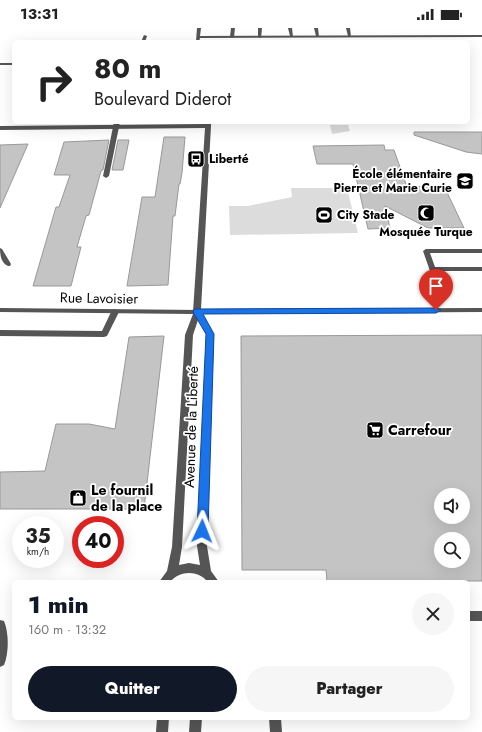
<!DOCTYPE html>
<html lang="fr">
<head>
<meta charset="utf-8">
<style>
  :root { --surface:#fff; --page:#f6f6f6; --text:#222; --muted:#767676; --accent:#111827 }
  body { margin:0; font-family:Jost,sans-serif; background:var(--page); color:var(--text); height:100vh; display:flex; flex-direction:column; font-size:15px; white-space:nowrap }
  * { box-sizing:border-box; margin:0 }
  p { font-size:13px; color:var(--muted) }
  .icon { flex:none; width:22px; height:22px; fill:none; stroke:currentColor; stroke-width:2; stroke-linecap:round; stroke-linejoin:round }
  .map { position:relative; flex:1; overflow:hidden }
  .panel { position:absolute; left:12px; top:552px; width:458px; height:140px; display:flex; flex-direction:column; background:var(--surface); border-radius:6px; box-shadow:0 4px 16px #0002 }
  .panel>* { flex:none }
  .top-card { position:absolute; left:12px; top:12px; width:458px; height:84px; border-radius:6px; box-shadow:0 4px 16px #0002; background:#fff; color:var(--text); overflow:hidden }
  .tools { position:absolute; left:434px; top:460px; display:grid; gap:8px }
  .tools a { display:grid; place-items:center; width:36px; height:36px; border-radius:50%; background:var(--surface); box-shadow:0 4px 16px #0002; font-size:20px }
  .speed { position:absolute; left:12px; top:488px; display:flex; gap:8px; font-size:20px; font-weight:700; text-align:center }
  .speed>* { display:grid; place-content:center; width:52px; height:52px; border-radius:50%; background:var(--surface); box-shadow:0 4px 16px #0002; line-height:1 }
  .speed small { font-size:10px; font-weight:400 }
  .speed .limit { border:6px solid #d22; background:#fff; color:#111 }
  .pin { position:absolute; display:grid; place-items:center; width:34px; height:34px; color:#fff; margin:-41px -17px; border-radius:50% 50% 50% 0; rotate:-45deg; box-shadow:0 0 4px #0007 }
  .pin .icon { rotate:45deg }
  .me { position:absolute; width:44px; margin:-22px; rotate:2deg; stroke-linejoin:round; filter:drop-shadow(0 0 3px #0008) }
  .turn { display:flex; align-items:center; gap:14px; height:84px; padding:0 16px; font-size:18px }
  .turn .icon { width:52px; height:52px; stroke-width:2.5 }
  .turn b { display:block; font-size:28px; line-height:34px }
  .round { display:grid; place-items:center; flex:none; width:42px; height:42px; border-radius:21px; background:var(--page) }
  .head { display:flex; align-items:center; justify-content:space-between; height:68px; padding:0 16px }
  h1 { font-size:24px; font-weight:800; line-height:30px; color:var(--accent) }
  .button { display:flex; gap:8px; margin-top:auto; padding:8px 16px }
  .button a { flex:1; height:46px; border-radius:24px; background:var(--accent); color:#fff; font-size:16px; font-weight:800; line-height:46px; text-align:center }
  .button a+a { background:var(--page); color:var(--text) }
  .status { display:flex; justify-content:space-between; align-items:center; height:28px; padding:0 20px; background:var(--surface); direction:ltr }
  .status svg { height:11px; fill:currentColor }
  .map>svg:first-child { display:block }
</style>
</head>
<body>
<div class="status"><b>13:31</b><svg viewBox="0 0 49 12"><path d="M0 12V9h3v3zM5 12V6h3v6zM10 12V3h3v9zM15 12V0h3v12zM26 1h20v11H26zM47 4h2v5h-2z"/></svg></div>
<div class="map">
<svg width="482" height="704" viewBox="0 0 482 704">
  <rect width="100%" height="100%" fill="#fff"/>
  <g fill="#dcdcdc">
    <polygon points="330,97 348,97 350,103 332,106"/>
    <polygon points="291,160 347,160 358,205 230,207 229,178 248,178 292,169"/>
  </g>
  <g fill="#c4c4c4" stroke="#999" fill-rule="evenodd">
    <polygon points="414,104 482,104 482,126 466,124 414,107"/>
    <polygon points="164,109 185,109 182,145 180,156 179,156 175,188 173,188 168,257 127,258 142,169 155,169"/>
    <polygon points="109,112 103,142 101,143 89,187 86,188 77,219 81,219 71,258 33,258 56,179 59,179 70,147 54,147 64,114"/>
    <polygon points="118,112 129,112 123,142 112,142"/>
    <polygon points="28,116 0,180 0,117"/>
    <polygon points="384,117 385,122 394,122 407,159 444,158 464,200 428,200 385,178 390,200 368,201 353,136 317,136 313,118"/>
    <path d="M482 307V553H327L326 542H242L241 308ZM441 467H463V489H441ZM441 511H463V533H441Z"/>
    <polygon points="164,308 144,481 0,481 0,444 45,443 56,396 89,396 115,401 129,309"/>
  </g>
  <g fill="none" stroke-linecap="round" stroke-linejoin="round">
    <g fill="#555" fill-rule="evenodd">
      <polygon points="231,0 235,0 234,9 232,10 230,9"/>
      <polygon points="258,0 262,0 261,10 258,9"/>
      <polygon points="288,0 292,0 293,9 290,8"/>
      <polygon points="314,0 318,0 319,9 316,8"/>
      <polygon points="346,0 350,0 351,9 348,8"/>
      <polygon points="144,7 147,8 145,14 141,14"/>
      <polygon points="114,94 120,94 109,148 106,150 103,148"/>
      <path d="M0 220 2 221 11 236 10 238H8C1 235 0 227 0 220Z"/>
      <polygon points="426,221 482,221 482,225 430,225 435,239 482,239 482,243 430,243 423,223"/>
      <rect x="468" y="583" width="14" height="10"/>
      <polygon points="269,690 281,690 282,704 270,704"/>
    </g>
    <g fill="#555" fill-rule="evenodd">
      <polygon points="197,0 201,0 200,8 482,7 482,9 200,10 199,14 197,14 196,13"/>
      <rect x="0" y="35" width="14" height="2"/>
      <polygon points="205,94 211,94 211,98 201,281 482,280 482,284 194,286 193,284 205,100 0,102 0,98 205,96"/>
      <polygon points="115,281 119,284 107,308 104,309 0,308 0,302 102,303 112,282"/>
      <path d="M0 592 4 593C9 605 9 625 4 637L0 639Z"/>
    </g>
    <g fill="#555" fill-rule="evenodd">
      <path d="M0 280 200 282 214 306 207 518 211 543 219 554H208C198 542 180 542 170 554H159L167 543 172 519 185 307 193 286 0 284ZM198 292 206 306 197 518 200 537 189 535 179 537 182 519 193 307Z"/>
      <polygon points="157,690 169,690 168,704 156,704"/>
      <polygon points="190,690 202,690 201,704 189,704"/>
    </g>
  </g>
  <polygon fill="#1a73e8" stroke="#114b97" points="436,280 441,282 436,285 203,286 214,306 208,503 206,506 202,508 199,506 197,503 206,306 193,284 194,281"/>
  <defs>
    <g id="bus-square" transform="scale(0.9)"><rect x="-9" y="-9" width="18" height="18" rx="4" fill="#000" stroke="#fff"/><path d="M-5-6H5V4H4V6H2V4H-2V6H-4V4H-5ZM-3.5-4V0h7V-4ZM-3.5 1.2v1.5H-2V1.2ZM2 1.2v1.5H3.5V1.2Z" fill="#fff"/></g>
    <g id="school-square" transform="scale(0.9)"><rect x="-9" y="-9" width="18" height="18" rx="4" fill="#000" stroke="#fff"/><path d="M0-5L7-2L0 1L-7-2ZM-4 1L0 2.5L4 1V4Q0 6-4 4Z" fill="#fff"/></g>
    <g id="mosque-square" transform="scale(0.9)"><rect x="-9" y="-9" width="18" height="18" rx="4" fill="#000" stroke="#fff"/><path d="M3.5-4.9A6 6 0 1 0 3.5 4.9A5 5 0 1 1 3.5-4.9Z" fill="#fff"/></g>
    <g id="stadium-square" transform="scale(0.9)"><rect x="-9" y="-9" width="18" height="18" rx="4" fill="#000" stroke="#fff"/><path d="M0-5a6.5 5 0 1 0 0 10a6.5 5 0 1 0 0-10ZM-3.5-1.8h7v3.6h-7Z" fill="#fff"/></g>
    <g id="supermarket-square" transform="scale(0.9)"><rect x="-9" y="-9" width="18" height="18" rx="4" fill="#000" stroke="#fff"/><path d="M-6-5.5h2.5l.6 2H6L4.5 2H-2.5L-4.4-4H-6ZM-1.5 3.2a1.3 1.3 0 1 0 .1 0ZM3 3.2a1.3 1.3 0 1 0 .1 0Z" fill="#fff"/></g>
    <g id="shop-square" transform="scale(0.9)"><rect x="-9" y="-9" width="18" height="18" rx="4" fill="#000" stroke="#fff"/><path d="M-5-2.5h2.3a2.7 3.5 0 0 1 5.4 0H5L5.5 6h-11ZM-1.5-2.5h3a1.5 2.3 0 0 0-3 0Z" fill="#fff"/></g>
  </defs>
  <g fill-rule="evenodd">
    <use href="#bus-square" x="196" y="131"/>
    <use href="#school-square" x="465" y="153"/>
    <use href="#mosque-square" x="426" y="185"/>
    <use href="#stadium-square" x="324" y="187"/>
    <use href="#supermarket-square" x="375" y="402"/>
    <use href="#shop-square" x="78" y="470"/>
  </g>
  <g text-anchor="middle" stroke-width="3.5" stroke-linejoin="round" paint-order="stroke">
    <g font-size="12" font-weight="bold" fill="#000" stroke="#fff" text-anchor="start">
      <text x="209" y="135">Liberté</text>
      <text x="452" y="150" text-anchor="end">École élémentaire<tspan x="452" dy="14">Pierre et Marie Curie</tspan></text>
      <text x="337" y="191">City Stade</text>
      <text x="426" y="208" text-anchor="middle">Mosquée Turque</text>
    </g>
    <g font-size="14" fill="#000" stroke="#fff">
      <text transform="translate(99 270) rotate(1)" y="5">Rue Lavoisier</text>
      <text transform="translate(191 399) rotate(-88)" y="5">Avenue de la Liberté</text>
    </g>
    <g font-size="14" font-weight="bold" fill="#000" stroke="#fff" text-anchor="start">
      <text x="388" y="407">Carrefour</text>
      <text x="91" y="467">Le fournil<tspan x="91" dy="16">de la place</tspan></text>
    </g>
  </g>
</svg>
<div class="tools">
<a><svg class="icon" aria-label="sound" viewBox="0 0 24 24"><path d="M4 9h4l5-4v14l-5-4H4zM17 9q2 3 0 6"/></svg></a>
<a><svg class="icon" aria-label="search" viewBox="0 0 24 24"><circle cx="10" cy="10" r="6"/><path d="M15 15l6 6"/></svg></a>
</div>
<div class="speed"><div>35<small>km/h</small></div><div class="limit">40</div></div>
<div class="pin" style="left:436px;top:282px;background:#d93025"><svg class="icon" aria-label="arrive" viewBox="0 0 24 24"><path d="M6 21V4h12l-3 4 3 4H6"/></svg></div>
<svg class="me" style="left:202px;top:503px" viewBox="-20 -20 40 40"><path d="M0-17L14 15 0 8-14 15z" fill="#1a73e8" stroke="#fff" stroke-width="4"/></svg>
<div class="top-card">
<div class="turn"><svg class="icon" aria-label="right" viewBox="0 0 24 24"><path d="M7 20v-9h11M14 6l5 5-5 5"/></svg><div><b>80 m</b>Boulevard Diderot</div></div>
</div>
<section class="panel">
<div class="head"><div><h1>1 min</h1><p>160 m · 13:32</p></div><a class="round"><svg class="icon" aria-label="close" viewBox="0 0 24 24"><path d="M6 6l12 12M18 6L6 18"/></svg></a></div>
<div class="button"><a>Quitter</a><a>Partager</a></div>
</section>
</div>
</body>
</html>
